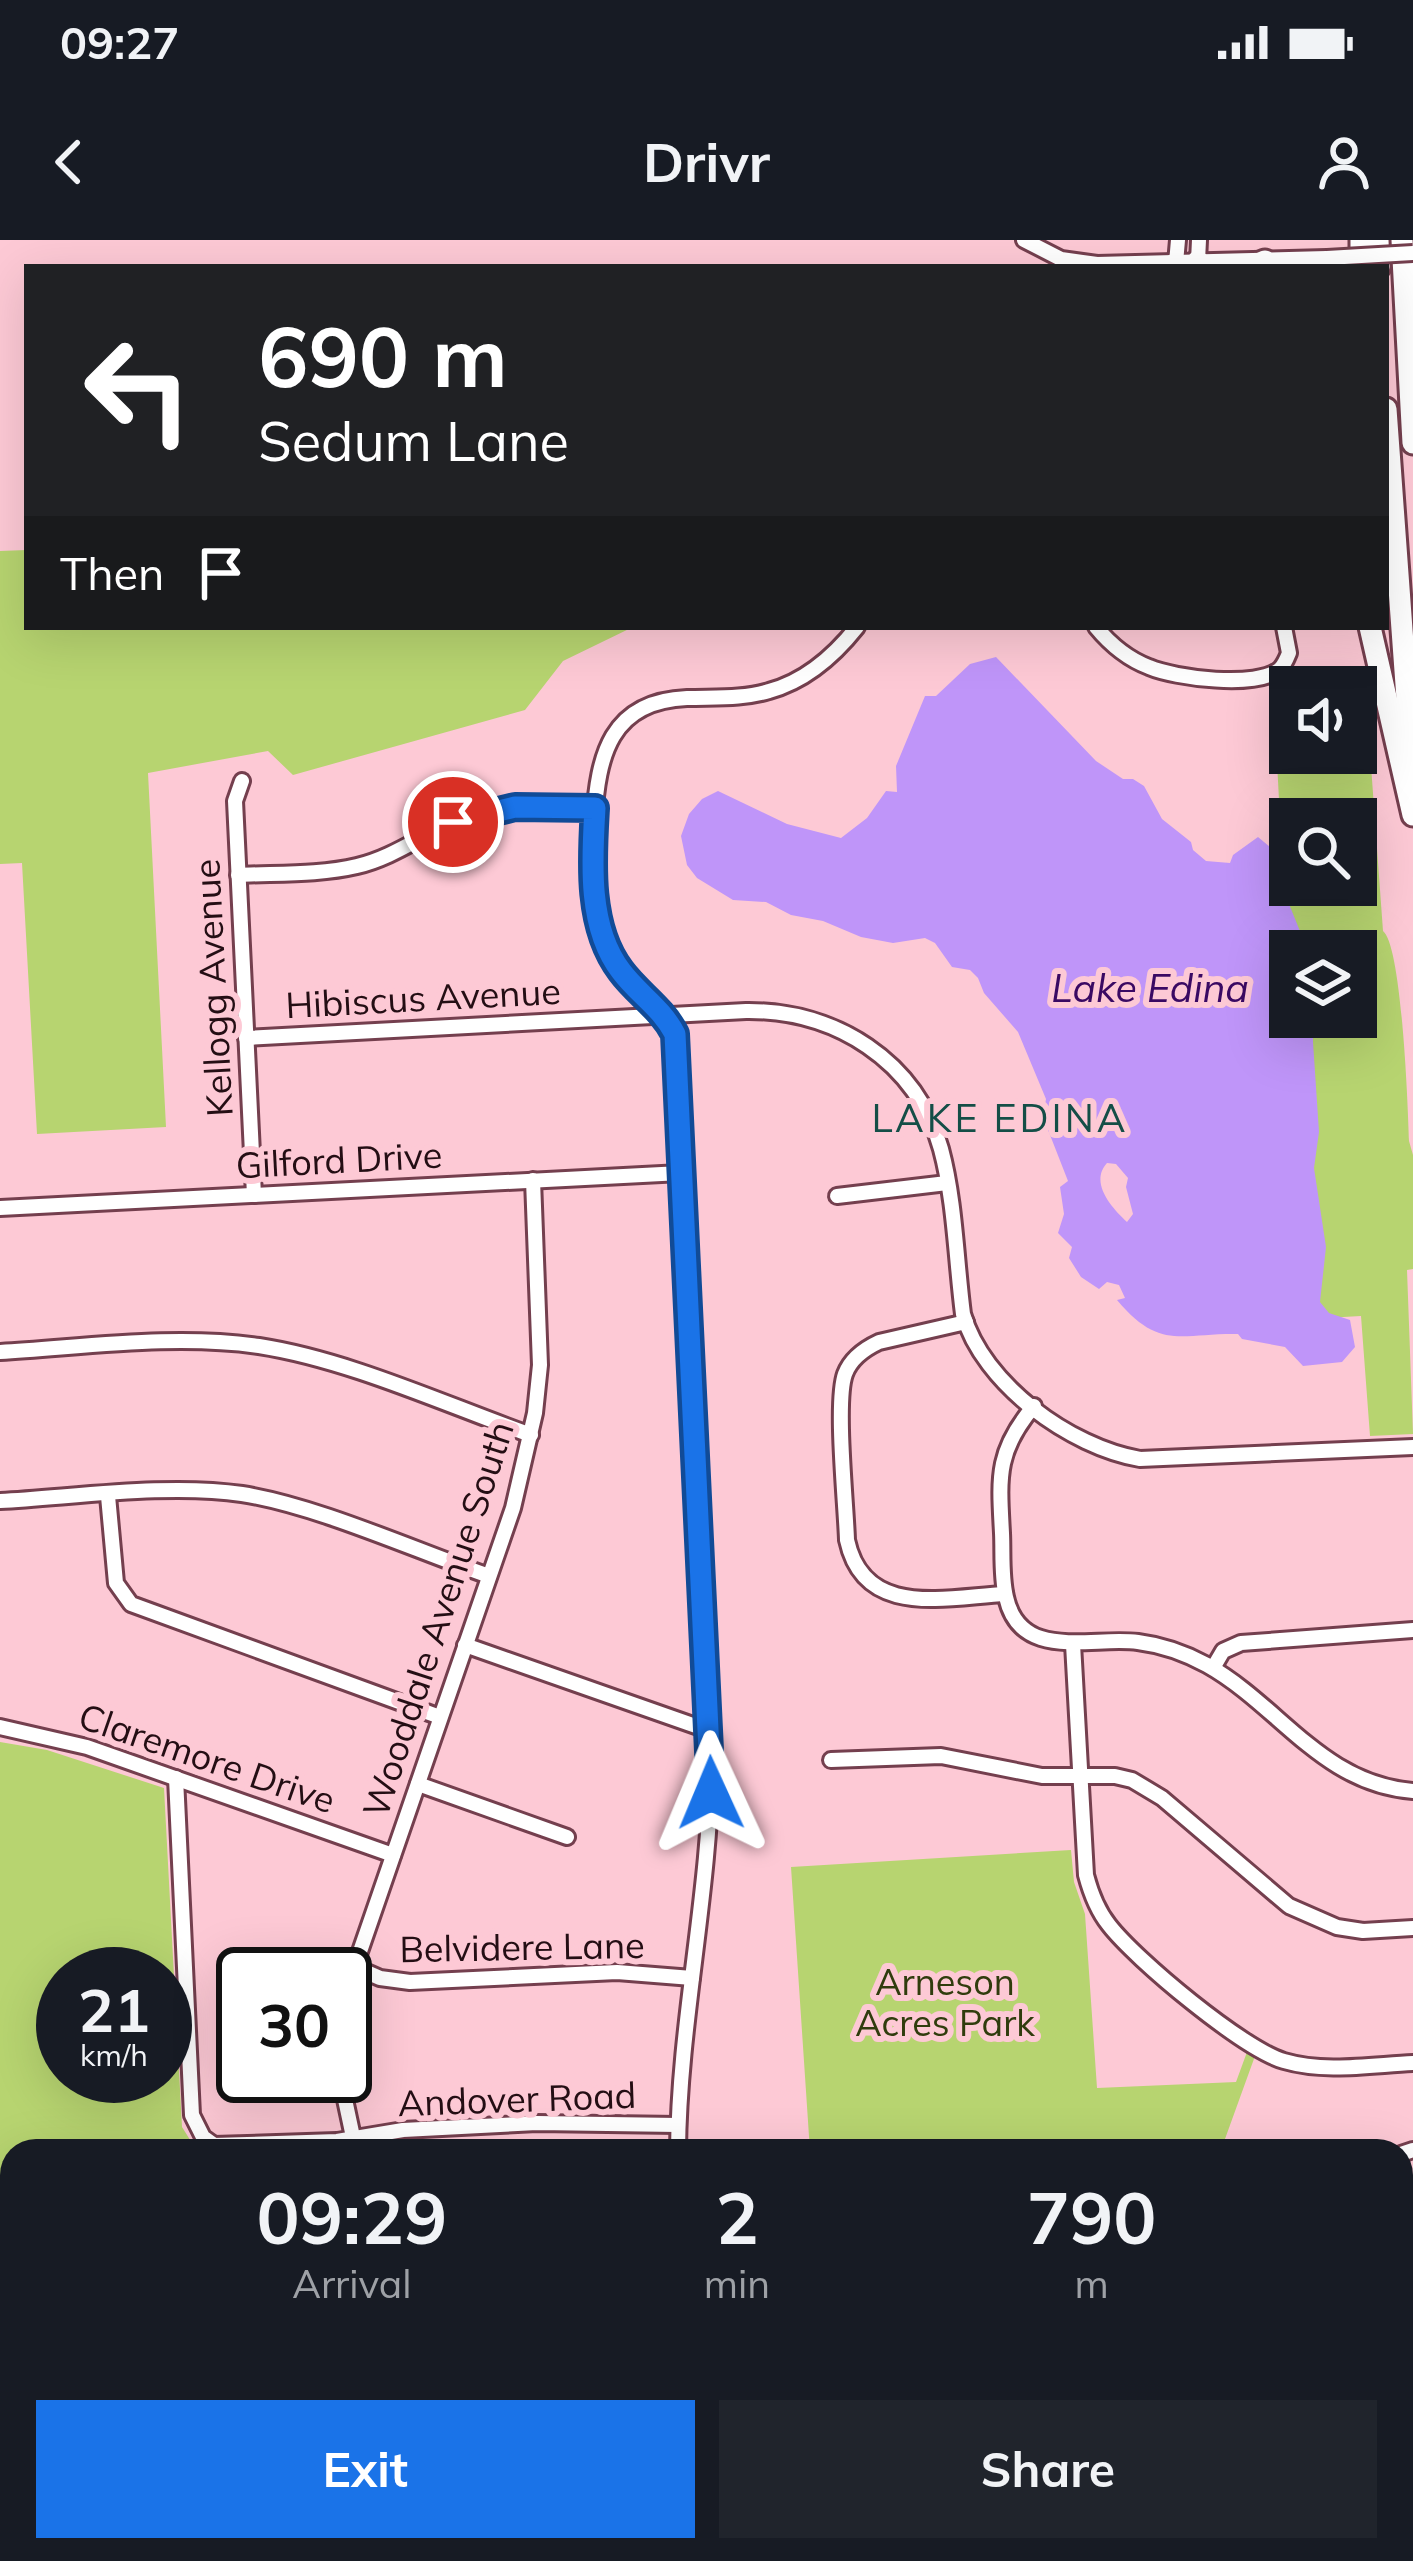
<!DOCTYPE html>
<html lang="en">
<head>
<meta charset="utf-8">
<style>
  :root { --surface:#171b24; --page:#20242c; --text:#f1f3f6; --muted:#9ea1a6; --accent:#1a73e8 }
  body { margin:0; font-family:Mulish,sans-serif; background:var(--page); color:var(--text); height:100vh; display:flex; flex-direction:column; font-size:45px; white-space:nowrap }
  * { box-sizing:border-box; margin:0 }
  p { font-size:39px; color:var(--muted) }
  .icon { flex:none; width:66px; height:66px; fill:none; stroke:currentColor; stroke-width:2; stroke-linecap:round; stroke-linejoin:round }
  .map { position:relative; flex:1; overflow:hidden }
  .side { position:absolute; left:0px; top:1899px; width:1413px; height:423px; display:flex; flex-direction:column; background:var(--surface); border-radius:36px 36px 0 0; box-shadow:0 12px 48px #0002 }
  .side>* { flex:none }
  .top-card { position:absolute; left:24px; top:24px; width:1365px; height:366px; border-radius:0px; box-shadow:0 12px 48px #0002; background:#202124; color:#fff; overflow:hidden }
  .controls { position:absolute; left:1269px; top:426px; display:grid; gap:24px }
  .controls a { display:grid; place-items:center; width:108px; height:108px; border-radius:0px; background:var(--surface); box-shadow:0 12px 48px #0002; font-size:60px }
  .speed { position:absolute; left:36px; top:1707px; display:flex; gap:24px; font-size:60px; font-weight:700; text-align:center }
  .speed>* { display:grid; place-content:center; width:156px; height:156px; border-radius:50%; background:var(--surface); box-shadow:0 12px 48px #0002; line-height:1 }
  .speed small { font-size:30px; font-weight:400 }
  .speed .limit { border:6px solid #111; border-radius:18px; background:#fff; color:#111 }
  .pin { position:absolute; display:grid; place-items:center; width:102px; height:102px; color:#fff; margin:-51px; border:6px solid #fff; border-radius:50%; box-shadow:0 3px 12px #0007 }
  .me { position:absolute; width:132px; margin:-66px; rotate:359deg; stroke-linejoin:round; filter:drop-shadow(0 0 9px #0008) }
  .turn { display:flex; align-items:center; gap:42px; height:252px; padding:0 36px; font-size:54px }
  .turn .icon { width:156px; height:156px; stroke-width:2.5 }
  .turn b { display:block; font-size:84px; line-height:102px }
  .then { display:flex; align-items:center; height:114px; padding:0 36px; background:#0003; gap:24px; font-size:45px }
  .eta { display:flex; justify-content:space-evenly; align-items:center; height:204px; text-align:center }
  .eta b { font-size:72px; font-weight:700; line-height:84px }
  .action { display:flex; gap:24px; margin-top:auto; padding:24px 36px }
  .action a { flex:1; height:138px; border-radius:0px; background:var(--accent); color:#fff; font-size:48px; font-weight:700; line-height:138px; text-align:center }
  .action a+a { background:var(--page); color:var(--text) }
  .status { display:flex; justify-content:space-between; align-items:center; height:84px; padding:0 60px; background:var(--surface); direction:ltr }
  .status svg { height:33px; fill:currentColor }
  header { display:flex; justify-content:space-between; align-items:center; height:156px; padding:0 36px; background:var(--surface); font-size:54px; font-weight:700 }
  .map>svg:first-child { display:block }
</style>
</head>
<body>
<div class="status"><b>09:27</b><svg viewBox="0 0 49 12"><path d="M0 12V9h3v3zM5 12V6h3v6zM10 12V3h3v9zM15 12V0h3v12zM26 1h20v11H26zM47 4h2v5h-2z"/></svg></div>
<header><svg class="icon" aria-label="back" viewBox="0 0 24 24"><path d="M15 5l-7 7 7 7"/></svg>Drivr<svg class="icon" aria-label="person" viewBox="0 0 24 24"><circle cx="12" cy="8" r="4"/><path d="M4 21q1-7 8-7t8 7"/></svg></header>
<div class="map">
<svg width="1413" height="2321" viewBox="0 0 1413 2321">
  <rect width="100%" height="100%" fill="#fdc9d5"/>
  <g fill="#b7d470" fill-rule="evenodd">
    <polygon points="27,310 27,387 633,387 563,421 525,470 293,535 268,511 148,533 166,887 37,894 22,623 0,624 0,311"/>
    <path d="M1329 440 1365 443 1383 691C1402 706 1408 868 1409 901L1413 915V1029L1407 1030 1413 1194 1370 1196 1361 1076 1307 1079 1291 777H1356V711H1290V763L1276 504 1290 503V513H1356V447H1328ZM1290 579H1356V645H1290Z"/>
    <path d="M0 1502 47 1510 164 1548 182 1887 197 1911H12V2043L0 2044ZM165 1734V1836H63V1734Z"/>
    <polygon points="1071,1610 1074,1642 1085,1674 1097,1848 1236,1842 1247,1812 1255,1816 1221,1910 810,1911 791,1627"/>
  </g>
  <path fill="#bf95f9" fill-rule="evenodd" d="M996 417 1096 521 1123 539H1133L1144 546 1162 579 1191 602 1193 610 1206 621 1230 623 1233 615 1258 597 1270 607 1276 648 1289 664 1308 711H1290V777H1320L1313 786V802L1319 892 1314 928 1326 1007 1320 1062 1329 1073 1350 1080 1355 1107 1342 1122 1303 1126 1285 1107 1242 1099 1238 1094C1180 1093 1160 1111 1117 1060L1125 1058 1119 1045 1107 1042 1099 1049 1081 1037 1069 1018 1072 1007 1058 993 1064 974 1060 947 1068 941 1043 877 1046 859 1018 792 984 753 978 738 970 730 952 727 935 703 925 698 893 703 861 697 823 681 791 675 766 662 733 660 697 638 687 625 681 596 689 574 702 559 718 551 787 584 841 598 867 578 886 551 897 552 896 526 925 456H936L970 424ZM1107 923 1116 924 1128 938 1126 947 1133 974 1127 982C1112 968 1089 943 1107 923Z"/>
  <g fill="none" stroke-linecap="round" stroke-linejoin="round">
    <g stroke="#743f4e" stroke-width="20">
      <g id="minor">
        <polyline points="1024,0 1061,19 1097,24 1327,18"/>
        <polyline points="1198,21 1199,0"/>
        <polyline points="1176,23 1178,0"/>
        <path d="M1096 387C1110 404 1128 419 1149 427 1175 438 1257 449 1280 429 1284 425 1287 418 1289 413L1284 387"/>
        <polyline points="242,541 235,561 254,955"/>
        <path d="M238 635C277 633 319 635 357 626 391 618 418 598 449 584 496 564 546 566 595 568"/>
        <path d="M246 798 746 771C835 770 916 820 941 909 955 961 956 1020 963 1074 983 1144 1070 1207 1140 1219L1413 1207"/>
        <polyline points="837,956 947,943"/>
        <polyline points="0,968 681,933"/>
        <path d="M966 1082 879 1102C864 1109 851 1118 845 1134 835 1162 846 1265 847 1300 864 1379 945 1357 1005 1354"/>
        <path d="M0 1112C85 1107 174 1094 259 1106 349 1120 444 1164 531 1195"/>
        <path d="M1034 1166C996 1211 999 1237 1002 1293 1003 1313 1001 1336 1006 1357 1020 1422 1091 1396 1138 1402 1162 1405 1185 1413 1207 1425 1280 1466 1322 1544 1413 1551"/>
        <polyline points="108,1256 116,1343 131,1364 440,1477"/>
        <path d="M0 1261C74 1257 169 1243 242 1254 318 1266 414 1310 489 1336"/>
        <path d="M1073 1404 1086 1635C1091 1654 1097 1670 1109 1685 1136 1720 1243 1809 1284 1821 1325 1833 1371 1825 1413 1823"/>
        <polyline points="465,1405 710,1491"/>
        <polyline points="1213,1428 1223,1411 1241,1403 1413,1390"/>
        <polyline points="0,1487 87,1507 393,1615"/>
        <polyline points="831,1520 941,1516 1042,1536 1115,1536 1132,1540 1162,1558 1289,1666 1337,1687 1363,1691 1413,1688"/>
        <polyline points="176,1538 192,1875 203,1897 214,1905 337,1901 403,1890 537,1883 678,1885"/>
        <polyline points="418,1544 567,1597"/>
        <polyline points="355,1727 380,1738 410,1742 617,1732 692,1738"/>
        <polyline points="345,1755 513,1268 535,1173 540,1125 533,940"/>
        <polyline points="340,1836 356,1911"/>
        <path d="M678 1911C679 1780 711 1650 711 1519L675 794C657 761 625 746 611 716 591 675 592 625 594 580 598 516 610 461 687 458 715 457 743 459 769 451 806 441 834 416 857 387"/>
        <polyline points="1401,1914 1413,1910"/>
        <polyline points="1401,1976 1413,1974"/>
        <polyline points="1401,2003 1413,2002"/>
        <polyline points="0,2069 12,2069"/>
        <polyline points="0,2234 12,2234"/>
        <polyline points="17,2310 18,2321"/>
        <polyline points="164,2310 165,2321"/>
        <polyline points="383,2310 383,2321"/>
        <polyline points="553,2310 553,2321"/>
        <polyline points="696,2310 698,2321"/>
        <polyline points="898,2310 952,2321"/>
        <polyline points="1222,2310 1224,2321"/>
        <polyline points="772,2321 827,2310"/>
      </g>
    </g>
    <g stroke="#743f4e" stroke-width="27">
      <g id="highway">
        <polyline points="1378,0 1379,27"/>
        <polyline points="1402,0 1413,203"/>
        <polyline points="1176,27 1176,23"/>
        <polyline points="1197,27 1198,21"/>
        <polyline points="1251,27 1265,21"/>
        <polyline points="1361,27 1361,0"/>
        <polyline points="1386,169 1413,541"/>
        <polyline points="1370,387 1413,575"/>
      </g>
    </g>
    <use href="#minor" stroke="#fff" stroke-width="14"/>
    <use href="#highway" stroke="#fff" stroke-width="21"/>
    <g stroke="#743f4e" stroke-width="20" stroke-linecap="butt">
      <polyline id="minor-bridge" points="1327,18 1413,13"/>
    </g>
    <use href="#minor-bridge" stroke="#fff" stroke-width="14"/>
  </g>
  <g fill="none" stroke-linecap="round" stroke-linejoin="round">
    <g stroke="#114b97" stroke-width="30">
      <path id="route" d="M453 582 515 567 595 568C592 619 587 687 621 731 638 754 661 767 675 794L711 1553"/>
    </g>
    <use href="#route" stroke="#1a73e8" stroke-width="21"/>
  </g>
  <g text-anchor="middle" stroke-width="12" stroke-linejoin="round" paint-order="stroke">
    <g font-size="36" fill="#240e14" stroke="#fdc9d5">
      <text transform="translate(213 748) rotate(-93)" y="13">Kellogg Avenue</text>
      <text transform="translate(423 758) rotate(-3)" y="13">Hibiscus Avenue</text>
      <text transform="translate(339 920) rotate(-3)" y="13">Gilford Drive</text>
      <text transform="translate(438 1379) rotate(-72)" y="13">Wooddale Avenue South</text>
      <text transform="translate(207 1518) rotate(19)" y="13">Claremore Drive</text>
      <text transform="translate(522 1707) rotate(-1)" y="13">Belvidere Lane</text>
      <text transform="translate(517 1859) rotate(-2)" y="13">Andover Road</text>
    </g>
    <g font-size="36" fill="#303c0d" stroke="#fdc9d5">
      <text x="945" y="1755">Arneson<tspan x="945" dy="41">Acres Park</tspan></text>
    </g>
    <g font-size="39" font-style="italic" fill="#3a0963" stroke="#fdc9d5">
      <text x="1150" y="762">Lake Edina</text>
    </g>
    <g font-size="39" letter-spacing="3" fill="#144e47" stroke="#fdc9d5">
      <text x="1000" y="892">LAKE EDINA</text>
    </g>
  </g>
</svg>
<div class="controls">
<a><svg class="icon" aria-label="sound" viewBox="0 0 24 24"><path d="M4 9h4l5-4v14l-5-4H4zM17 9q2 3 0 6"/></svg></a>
<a><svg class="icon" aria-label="search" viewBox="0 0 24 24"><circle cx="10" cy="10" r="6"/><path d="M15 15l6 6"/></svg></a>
<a><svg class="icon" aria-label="layers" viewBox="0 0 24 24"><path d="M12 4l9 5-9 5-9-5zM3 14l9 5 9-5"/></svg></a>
</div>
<div class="speed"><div>21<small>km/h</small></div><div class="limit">30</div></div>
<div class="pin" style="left:453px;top:582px;background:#d93025"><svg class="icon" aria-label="arrive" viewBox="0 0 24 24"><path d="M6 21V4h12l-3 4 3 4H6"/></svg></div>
<svg class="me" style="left:711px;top:1553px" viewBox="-20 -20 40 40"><path d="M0-17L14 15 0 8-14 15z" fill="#1a73e8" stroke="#fff" stroke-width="4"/></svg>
<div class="top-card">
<div class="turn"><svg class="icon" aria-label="left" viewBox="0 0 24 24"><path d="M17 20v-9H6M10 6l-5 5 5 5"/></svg><div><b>690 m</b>Sedum Lane</div></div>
<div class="then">Then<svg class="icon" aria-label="arrive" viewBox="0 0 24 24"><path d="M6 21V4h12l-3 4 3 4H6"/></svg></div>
</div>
<section class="side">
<div class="eta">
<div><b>09:29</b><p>Arrival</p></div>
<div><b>2</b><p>min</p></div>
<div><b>790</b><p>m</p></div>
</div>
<div class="action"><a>Exit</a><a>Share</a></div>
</section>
</div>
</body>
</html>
